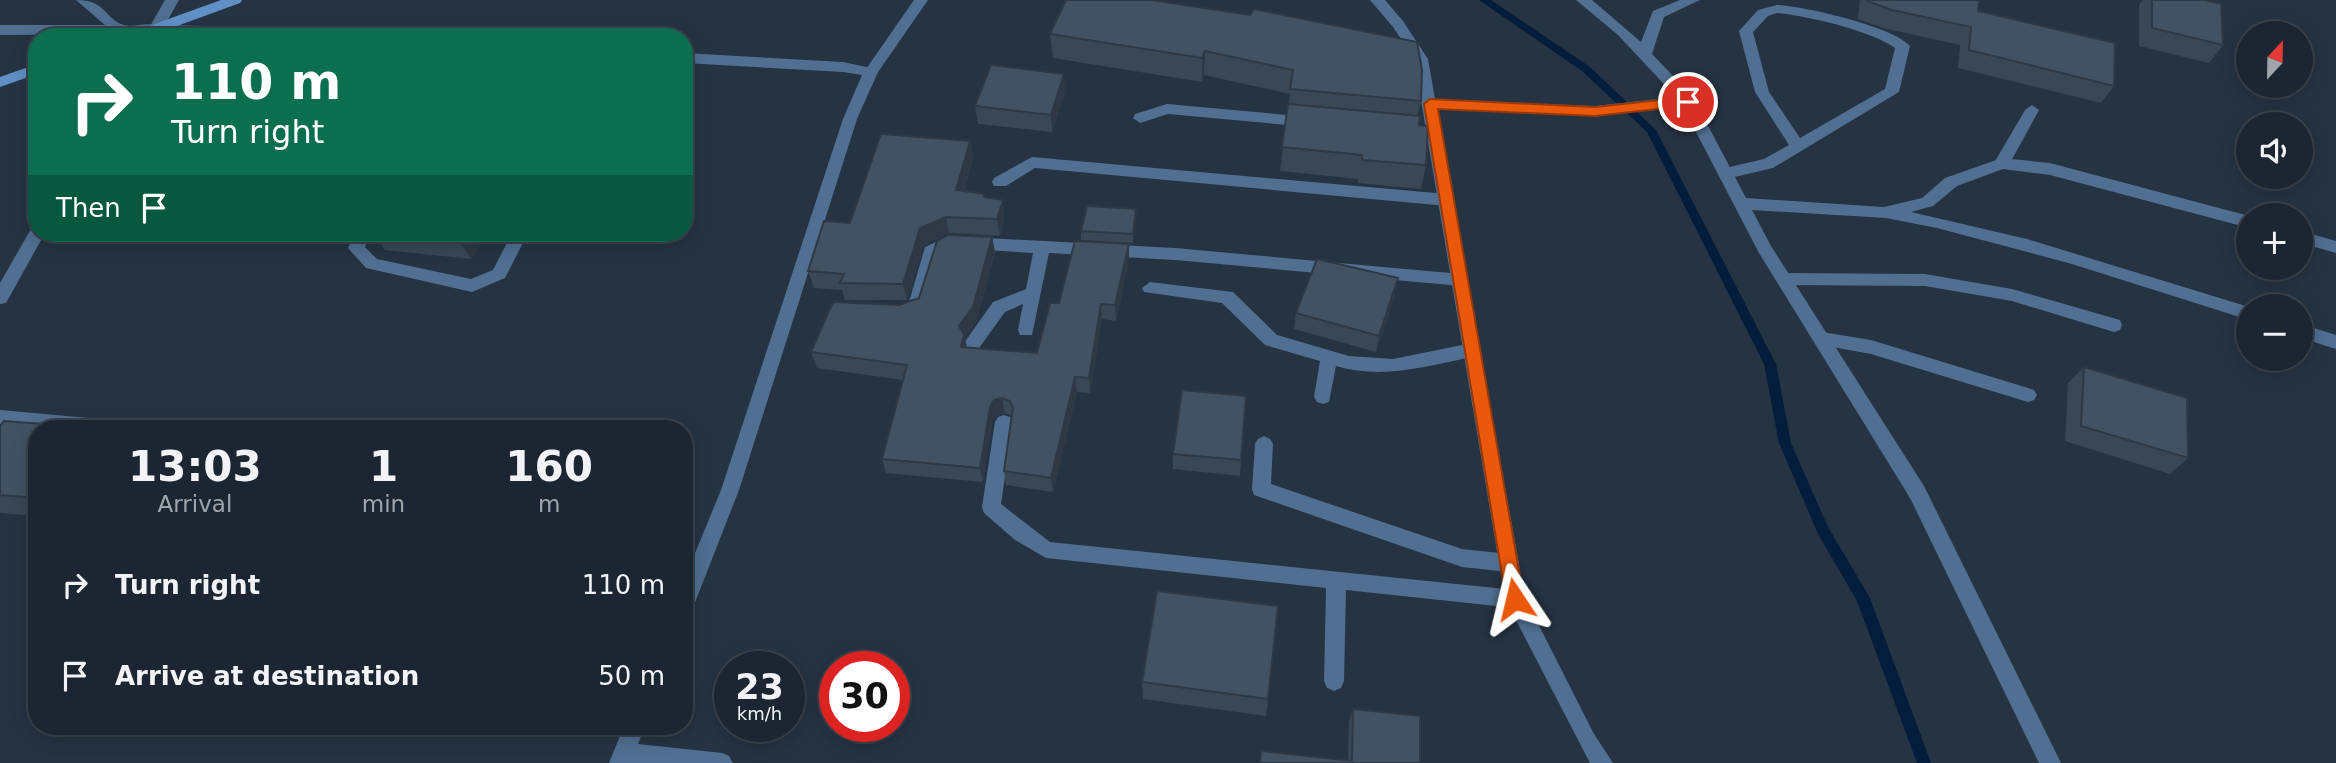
<!DOCTYPE html>
<html lang="en">
<head>
<meta charset="utf-8">
<style>
  :root { --surface:#1c2632; --page:#252e3a; --text:#f1f3f6; --muted:#a0a5ac; --line:#3a434d }
  body { margin:0; font-family:"DejaVu Sans",sans-serif; background:var(--page); color:var(--text); height:100vh; display:flex; flex-direction:column; font-size:26px; white-space:nowrap }
  * { box-sizing:border-box; margin:0 }
  p { font-size:23px; color:var(--muted) }
  .icon { flex:none; width:38px; height:38px; fill:none; stroke:currentColor; stroke-width:2; stroke-linecap:round; stroke-linejoin:round }
  .map { position:relative; flex:1; overflow:hidden }
  .details { position:absolute; left:28px; top:420px; width:665px; height:315px; display:flex; flex-direction:column; background:var(--surface); border-radius:28px; box-shadow:0 4px 18px #0003,0 0 0 2px var(--line) }
  .details>* { flex:none }
  .guide { position:absolute; left:28px; top:28px; width:665px; height:214px; border-radius:28px; box-shadow:0 4px 18px #0003,0 0 0 2px var(--line); background:#0b6e4f; color:#fff; overflow:hidden }
  .needle { width:46px; rotate:22deg }
  .buttons { position:absolute; left:2236px; top:21px; display:grid; gap:14px }
  .buttons a { display:grid; place-items:center; width:77px; height:77px; border-radius:50%; background:var(--surface); box-shadow:0 4px 18px #0003,0 0 0 2px var(--line); font-size:35px }
  .speed { position:absolute; left:714px; top:651px; display:flex; gap:14px; font-size:35px; font-weight:700; text-align:center }
  .speed>* { display:grid; place-content:center; width:91px; height:91px; border-radius:50%; background:var(--surface); box-shadow:0 4px 18px #0003,0 0 0 2px var(--line); line-height:1 }
  .speed small { font-size:18px; font-weight:400 }
  .speed .limit { border:10px solid #d22; background:#fff; color:#111 }
  .pin { position:absolute; display:grid; place-items:center; width:60px; height:60px; color:#fff; margin:-30px; border:4px solid #fff; border-radius:50%; box-shadow:0 2px 7px #0007 }
  .me { position:absolute; width:77px; margin:-38px; rotate:350deg; stroke-linejoin:round; filter:drop-shadow(0 0 5px #0008) }
  .turn { display:flex; align-items:center; gap:24px; height:147px; padding:0 28px; font-size:32px }
  .turn .icon { width:91px; height:91px; stroke-width:2.5 }
  .turn b { display:block; font-size:49px; line-height:60px }
  .then { display:flex; align-items:center; height:66px; padding:0 28px; background:#0003; gap:14px; font-size:26px }
  .eta { display:flex; justify-content:space-evenly; align-items:center; height:119px; text-align:center }
  .eta b { font-size:42px; font-weight:700; line-height:49px }
  ul { padding:0; list-style:none }
  li { display:flex; align-items:center; gap:21px; height:91px; padding:0 28px }
  li div { flex:1 }
  li b { display:block; font-size:26px }
  li em { font-style:normal }
  .map>svg:first-child { display:block }
</style>
</head>
<body>
<div class="map">
<svg width="2336" height="763" viewBox="0 0 2336 763">
  <rect width="100%" height="100%" fill="#263343"/>
  <g fill="none" stroke-linecap="round" stroke-linejoin="round">
    <polygon fill="#021e3c" fill-rule="evenodd" points="1479,0 1491,0 1590,67 1656,130 1776,364 1791,443 1828,527 1870,598 1931,763 1917,763 1857,601 1818,534 1779,443 1764,364 1647,132 1582,71"/>
    <g fill="#516f91" fill-rule="evenodd">
      <path d="M76 0C107 0 104 19 124 25 136 28 151 19 161 29L154 34 0 35V25H105Z"/>
      <polygon points="914,0 928,0 876,75 866,75 864,72 866,69"/>
      <path d="M1777 5C1804 6 1894 27 1910 46L1899 92 1773 168 1726 179 1721 177 1718 173 1721 169 1764 159 1789 145 1755 92 1739 31 1758 10ZM1777 13C1808 16 1871 31 1895 48L1885 89 1800 138 1769 92 1753 32 1768 16Z"/>
      <polygon points="1167,104 1309,117 1316,122 1309,127 1168,114 1140,123 1133,118 1135,114"/>
      <polygon points="2032,105 2039,110 2010,163 2002,168 1997,167 1994,163 2025,110"/>
      <polygon points="1032,157 1447,194 1455,200 1447,206 1035,168 1006,186 994,186 992,182 994,178"/>
      <polygon points="355,233 371,233 365,247 377,259 471,279 493,270 512,233 528,233 505,278 472,292 366,268 348,248"/>
      <polygon points="949,236 1175,248 1461,274 1469,280 1461,286 1175,260 1049,253 1032,335 1020,335 1018,330 1023,304 1005,312 979,348 967,348 964,343 993,302 1026,289 1033,253 951,248 938,255 922,311 901,318 895,316 893,311 895,306 909,302 925,247"/>
      <polygon points="1784,273 1925,274 2012,289 2120,320 2122,325 2120,330 2114,332 2012,301 1925,286 1784,285 1776,279"/>
      <path d="M1150 282 1233 292 1277 335 1349 356 1393 359 1472 343 1478 345 1481 350 1478 355 1472 357C1427 366 1382 380 1336 366L1329 402 1323 404 1317 402 1314 397 1320 361 1265 345 1222 303 1144 292 1142 288Z"/>
      <polygon points="1822,332 1871,340 2028,388 2034,390 2037,395 2034,400 2028,402 1871,354 1816,344 1813,339 1816,334"/>
      <polygon points="1004,415 1010,417 1013,422 1001,504 1050,542 1515,590 1522,593 1525,599 1522,605 1515,608 1346,590 1344,681 1341,688 1334,691 1327,688 1324,681 1326,588 1046,558 1015,540 984,513 982,507 995,422 998,417"/>
      <polygon points="1264,436 1270,439 1273,444 1271,484 1462,549 1509,554 1516,557 1519,563 1516,569 1509,572 1462,567 1254,495 1252,489 1255,444 1258,439"/>
    </g>
    <g fill="#516f91" fill-rule="evenodd">
      <polygon points="165,0 179,0 165,25 448,32 455,37 159,34 158,37 144,37"/>
      <polygon points="1370,0 1385,0 1403,21 1428,59 1435,99 1595,106 1676,97 1618,35 1576,0 1592,0 1641,42 1653,11 1680,0 1700,0 1664,17 1652,54 1693,97 1746,198 1884,207 1922,198 1945,178 2002,158 2050,163 2249,216 2249,228 2050,175 2003,169 1957,186 1933,206 1911,212 2027,239 2249,307 2249,320 2072,264 1937,228 1886,218 1752,210 1771,246 1924,486 2061,763 2039,763 1910,498 1759,253 1683,107 1595,116 1437,109 1525,598 1594,734 1613,763 1590,763 1505,599 1414,59 1393,27"/>
      <polygon points="684,53 843,62 876,69 878,72 857,119 739,490 694,605 691,611 684,614 684,580 721,490 843,119 862,75 843,72 684,63"/>
      <polygon points="37,227 37,233 45,233 6,303 0,304 0,283 31,229"/>
      <polygon points="2301,231 2336,241 2336,253 2301,243"/>
      <polygon points="2301,324 2336,335 2336,349 2301,338"/>
      <polygon points="0,410 133,422 139,424 142,429 48,429 0,424"/>
      <polygon points="624,726 645,726 638,744 722,753 729,756 733,763 609,763"/>
    </g>
    <g fill="#6190c7" fill-rule="evenodd">
      <polygon points="221,0 242,0 240,3 147,37 125,37 127,34"/>
      <polygon points="37,64 37,74 0,87 0,77"/>
    </g>
  </g>
  <g fill="#3a4755">
    <polygon points="1066,0 1421,101 1417,116 1426,165 1421,189 1358,183 1358,179 1280,171 1290,94 1204,75 1202,82 1053,58 1050,34"/>
    <polygon points="1860,0 1979,0 1978,11 2114,86 2101,103 1958,68 1960,45 1883,28 1858,19"/>
    <polygon points="2143,0 2205,0 2223,45 2209,63 2139,46 2139,5"/>
    <polygon points="1065,91 1052,132 978,124 975,106"/>
    <polygon points="970,141 973,158 964,191 985,194 985,198 1005,217 1000,236 949,233 924,245 907,300 845,300 842,290 814,288 808,271 850,223"/>
    <polygon points="1136,218 1133,243 1081,240 1081,231"/>
    <polygon points="373,233 487,233 471,259 385,250"/>
    <polygon points="992,237 995,253 976,322 965,337 967,348 1037,353 1059,303 1129,260 1116,321 1102,319 1090,393 1077,392 1053,492 1006,485 1004,471 1012,416 1005,413 997,415 992,422 983,482 886,473 882,459 903,380 817,368 811,352 899,305 919,298"/>
    <polygon points="1395,295 1376,352 1294,329 1296,313"/>
    <polygon points="2084,367 2188,458 2170,474 2065,441 2068,383"/>
    <polygon points="1246,396 1240,476 1173,469 1173,454"/>
    <polygon points="0,426 37,429 37,516 0,513"/>
    <polygon points="1142,682 1268,699 1266,716 1143,699"/>
    <polygon points="1353,709 1420,763 1259,763 1261,751 1348,760 1349,721"/>
  </g>
  <g fill="#2f3945">
    <polygon points="1205,51 1204,75 1202,82 1202,58"/>
    <polygon points="1064,74 1065,91 1052,132 1051,115"/>
    <polygon points="970,141 973,158 959,207 956,190"/>
    <polygon points="1003,200 1005,217 1000,236 997,219"/>
    <polygon points="1136,209 1136,218 1133,243 1133,234"/>
    <polygon points="946,217 949,233 924,245 907,300 903,284 920,228"/>
    <polygon points="466,233 487,233 471,259 460,242"/>
    <polygon points="992,237 995,253 976,322 965,337 967,351 961,347 959,326"/>
    <polygon points="1129,244 1129,260 1116,321 1115,305"/>
    <polygon points="1398,278 1395,295 1376,352 1379,336"/>
    <polygon points="1101,304 1102,319 1090,393 1089,378"/>
    <polygon points="1075,377 1077,392 1053,492 1051,478"/>
    <polygon points="1002,398 1005,413 997,415 992,422 983,482 980,468 990,407 994,400"/>
  </g>
  <g fill="#435263" stroke="#2f3945" stroke-width="2">
    <polygon points="1066,0 1151,0 1250,15 1254,9 1417,42 1422,70 1421,101 1290,89 1293,70 1205,51 1202,58 1050,34"/>
    <polygon points="1867,0 1979,0 1978,11 2115,43 2114,86 1969,50 1971,27 1892,10 1867,1"/>
    <polygon points="2152,0 2205,0 2221,4 2223,45 2152,28"/>
    <polygon points="991,65 1064,74 1051,115 975,106"/>
    <polygon points="1288,104 1420,116 1419,125 1428,126 1426,165 1362,160 1362,155 1282,147"/>
    <polygon points="881,134 970,141 956,190 985,194 984,197 1003,200 997,219 946,217 920,228 903,284 840,283 844,274 808,271 824,221 850,223"/>
    <polygon points="1087,206 1136,209 1133,234 1081,231"/>
    <polygon points="373,233 466,233 460,242"/>
    <polygon points="948,235 992,237 973,307 959,326 964,335 961,347 1037,353 1050,303 1059,303 1075,241 1129,244 1115,305 1101,304 1089,378 1075,377 1051,478 1004,471 1013,407 1010,401 1002,398 994,400 990,407 980,468 882,459 907,365 811,352 833,302 899,305 919,298 937,241"/>
    <polygon points="1317,259 1398,278 1379,336 1296,313"/>
    <polygon points="2084,367 2187,398 2188,458 2081,426"/>
    <polygon points="1182,390 1246,396 1241,460 1173,454"/>
    <polygon points="4,421 111,429 37,429 37,498 0,495 0,426"/>
    <polygon points="1157,591 1278,606 1268,699 1142,682"/>
    <polygon points="1353,709 1420,716 1420,763 1260,763 1261,751 1352,761"/>
  </g>
  <polygon fill="#ea580c" stroke="#983908" stroke-width="2" points="1688,97 1693,98 1693,105 1595,116 1438,109 1524,599 1521,605 1515,607 1508,605 1506,599 1424,104 1430,99 1595,107"/>
</svg>
<div class="buttons">
<a><svg class="needle" viewBox="-14 -14 28 28"><path d="M0-13l5 13h-10z" fill="#e53935"/><path d="M0 13l5-13h-10z" fill="#a0a5ac"/></svg></a>
<a><svg class="icon" aria-label="sound" viewBox="0 0 24 24"><path d="M4 9h4l5-4v14l-5-4H4zM17 9q2 3 0 6"/></svg></a>
<a>+</a>
<a>−</a>
</div>
<div class="speed"><div>23<small>km/h</small></div><div class="limit">30</div></div>
<div class="pin" style="left:1688px;top:102px;background:#d93025"><svg class="icon" aria-label="arrive" viewBox="0 0 24 24"><path d="M6 21V4h12l-3 4 3 4H6"/></svg></div>
<svg class="me" style="left:1515px;top:599px" viewBox="-20 -20 40 40"><path d="M0-17L14 15 0 8-14 15z" fill="#ea580c" stroke="#fff" stroke-width="4"/></svg>
<div class="guide">
<div class="turn"><svg class="icon" aria-label="right" viewBox="0 0 24 24"><path d="M7 20v-9h11M14 6l5 5-5 5"/></svg><div><b>110 m</b>Turn right</div></div>
<div class="then">Then<svg class="icon" aria-label="arrive" viewBox="0 0 24 24"><path d="M6 21V4h12l-3 4 3 4H6"/></svg></div>
</div>
<section class="details">
<div class="eta">
<div><b>13:03</b><p>Arrival</p></div>
<div><b>1</b><p>min</p></div>
<div><b>160</b><p>m</p></div>
</div>
<ul>
<li><svg class="icon" aria-label="right" viewBox="0 0 24 24"><path d="M7 20v-9h11M14 6l5 5-5 5"/></svg><div><b>Turn right</b></div><em>110 m</em></li>
<li><svg class="icon" aria-label="arrive" viewBox="0 0 24 24"><path d="M6 21V4h12l-3 4 3 4H6"/></svg><div><b>Arrive at destination</b></div><em>50 m</em></li>
</ul>
</section>
</div>
</body>
</html>
